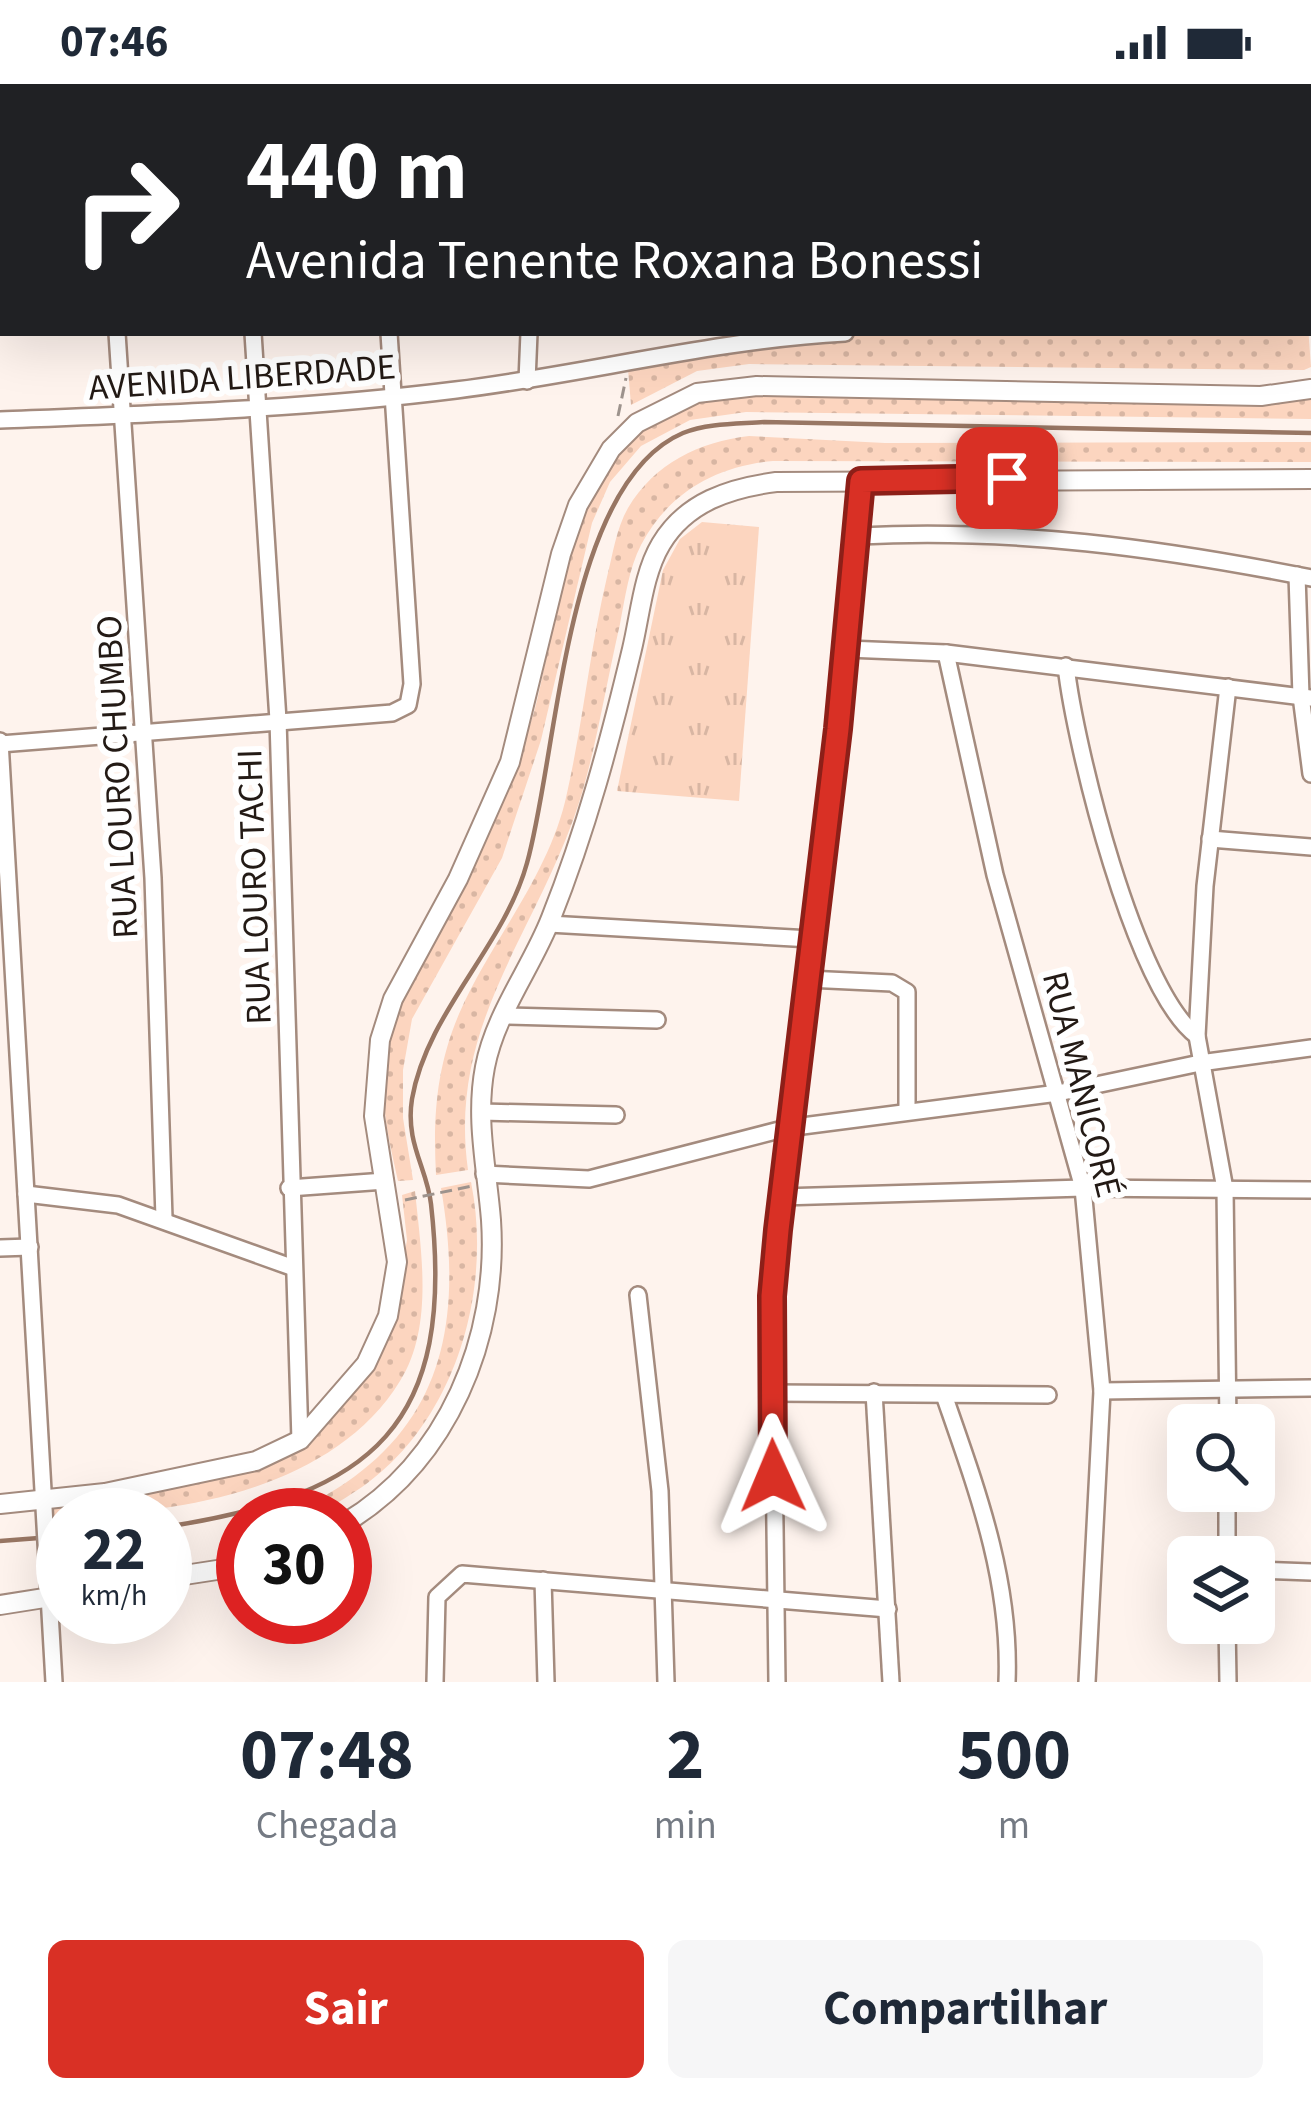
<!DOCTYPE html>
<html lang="pt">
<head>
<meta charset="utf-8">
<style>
  :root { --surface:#fff; --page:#f6f6f7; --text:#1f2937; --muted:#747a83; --accent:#d93025 }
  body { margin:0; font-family:"Source Sans 3",sans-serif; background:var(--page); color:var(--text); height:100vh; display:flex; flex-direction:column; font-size:45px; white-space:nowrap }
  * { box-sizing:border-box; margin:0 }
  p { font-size:39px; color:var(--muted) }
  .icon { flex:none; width:66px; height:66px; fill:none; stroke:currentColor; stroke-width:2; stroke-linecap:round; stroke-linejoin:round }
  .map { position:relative; height:1598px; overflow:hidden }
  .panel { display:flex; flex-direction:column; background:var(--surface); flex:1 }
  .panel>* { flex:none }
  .banner { position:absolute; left:0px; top:0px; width:1311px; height:252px; box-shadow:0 12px 48px #0002; background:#202124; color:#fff; overflow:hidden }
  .tools { position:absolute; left:1167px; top:1320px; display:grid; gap:24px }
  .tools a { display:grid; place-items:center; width:108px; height:108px; border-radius:18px; background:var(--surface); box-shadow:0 12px 48px #0002; font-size:60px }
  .speed { position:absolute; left:36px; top:1404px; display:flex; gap:24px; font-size:60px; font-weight:700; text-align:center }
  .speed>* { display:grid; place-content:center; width:156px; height:156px; border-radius:50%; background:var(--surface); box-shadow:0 12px 48px #0002; line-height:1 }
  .speed small { font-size:30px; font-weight:400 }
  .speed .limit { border:18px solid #d22; background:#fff; color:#111 }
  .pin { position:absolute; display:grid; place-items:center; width:102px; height:102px; color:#fff; margin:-51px; border-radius:24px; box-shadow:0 6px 18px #0006 }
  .me { position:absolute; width:132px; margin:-66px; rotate:359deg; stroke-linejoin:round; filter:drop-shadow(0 0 9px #0008) }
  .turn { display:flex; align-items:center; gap:42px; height:252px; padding:0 48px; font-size:54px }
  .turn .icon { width:156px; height:156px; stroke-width:2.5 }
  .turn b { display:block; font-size:84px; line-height:102px }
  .eta { display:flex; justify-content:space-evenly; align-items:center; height:204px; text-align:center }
  .eta b { font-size:72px; font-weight:700; line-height:84px }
  .action { display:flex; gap:24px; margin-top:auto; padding:24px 48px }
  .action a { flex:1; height:138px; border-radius:18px; background:var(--accent); color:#fff; font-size:48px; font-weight:700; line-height:138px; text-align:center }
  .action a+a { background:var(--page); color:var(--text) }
  .status { display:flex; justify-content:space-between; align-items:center; height:84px; padding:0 60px; background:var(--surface); direction:ltr }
  .status svg { height:33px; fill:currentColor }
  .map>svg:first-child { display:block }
</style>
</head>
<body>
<div class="status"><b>07:46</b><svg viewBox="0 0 49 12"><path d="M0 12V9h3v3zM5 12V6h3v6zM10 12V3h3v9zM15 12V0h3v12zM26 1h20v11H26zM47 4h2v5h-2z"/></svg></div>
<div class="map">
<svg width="1311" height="1598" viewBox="0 0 1311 1598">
  <defs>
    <pattern id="grass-dots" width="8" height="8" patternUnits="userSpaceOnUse" patternTransform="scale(3)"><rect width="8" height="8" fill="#fcd5bf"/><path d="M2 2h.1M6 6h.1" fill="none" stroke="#d8b6a3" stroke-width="1.8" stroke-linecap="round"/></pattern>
    <pattern id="park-tufts" width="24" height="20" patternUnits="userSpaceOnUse" patternTransform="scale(3)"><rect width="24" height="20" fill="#fcd5bf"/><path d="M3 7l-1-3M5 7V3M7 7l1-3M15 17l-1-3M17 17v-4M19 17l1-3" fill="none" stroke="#d8b6a3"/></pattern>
  </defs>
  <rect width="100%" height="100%" fill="#fef3ed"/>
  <g fill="url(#grass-dots)">
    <polygon points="1308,242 1311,283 1304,286 749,280 697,287 631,321 628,285 856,249 1308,249"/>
    <path d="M745 308 1311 311V335L746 328 690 336 641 362 610 398 592 439 541 656 502 774 412 935 403 986V1034L413 1096 398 1097C389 1056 378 1013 386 971 407 848 499 747 534 628 557 546 555 446 609 375 641 332 695 317 745 308Z"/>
    <path d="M749 352 885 359 1311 358V378L773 377C716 382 668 409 641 461 629 484 625 514 620 540 607 596 598 654 582 709 541 846 447 936 468 1086L436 1091C433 1034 436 984 459 930 491 856 550 791 567 709 583 638 590 565 607 493 613 470 616 445 628 424 655 379 699 358 749 352Z"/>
    <path d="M471 1098C493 1207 455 1338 362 1403 335 1421 321 1431 287 1431 436 1365 467 1256 441 1104Z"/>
    <path d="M415 1107C421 1167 434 1243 400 1297 334 1405 178 1431 63 1431V1440L54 1438 53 1421 227 1388 334 1328 396 1219 407 1156 402 1111Z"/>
  </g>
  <polygon fill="url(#park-tufts)" points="702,438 759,443 739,717 617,707 663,486 680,455"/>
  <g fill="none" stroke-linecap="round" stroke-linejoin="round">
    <g stroke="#987663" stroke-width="4.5">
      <polyline points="647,3 648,0"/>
      <path d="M165 1443C374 1411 456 1341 431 1120 427 1084 405 1059 412 1015 427 928 504 863 527 779 558 670 565 399 683 349 708 339 738 340 764 338L1311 349"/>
      <polyline points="0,1457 39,1454"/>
    </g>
    <g stroke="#a48b7e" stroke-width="12">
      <polyline id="service" points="859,450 861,399"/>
    </g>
    <g stroke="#a48b7e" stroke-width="20">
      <g id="minor">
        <polyline points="100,0 100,3"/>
        <polyline points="229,0 230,3"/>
        <polyline points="539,3 539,0"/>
        <polyline points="819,3 819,0"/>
        <polyline points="922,3 922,0"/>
        <polyline points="1045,3 1046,0"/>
        <polyline points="1177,3 1177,0"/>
        <polyline points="1308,9 1309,0"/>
        <polyline points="0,25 3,25"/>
        <polyline points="1308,240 1311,240"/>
        <polyline points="117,249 153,794 164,1134"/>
        <polyline points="253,249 278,636 300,1356"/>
        <polyline points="527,297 529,249"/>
        <path d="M0 336C152 330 305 325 456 306 586 290 714 256 845 249"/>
        <polyline points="1297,491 1301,612 1311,690"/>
        <polyline points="847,565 946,569 1311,614"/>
        <polyline points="946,569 995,791 1083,1104 1102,1307 1087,1598"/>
        <path d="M1066 582C1075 662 1135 906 1197 952"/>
        <polyline points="1228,603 1205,802 1197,952 1225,1105 1228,1341"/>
        <polyline points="0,657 54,1598"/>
        <polyline points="0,660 392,629 408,621 412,600 389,249"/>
        <polyline points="1210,755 1311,763"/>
        <polyline points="549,840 811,855"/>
        <polyline points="807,895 892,899 907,908 907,1027"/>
        <polyline points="504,932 657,936"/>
        <polyline points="481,1028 616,1031"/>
        <polyline points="484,1090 589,1095 787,1044 1058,1009 1200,979 1311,964"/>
        <polyline points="289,1104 385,1097"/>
        <polyline points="26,1110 118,1121 294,1184"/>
        <polyline points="781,1113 1083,1104 1311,1106"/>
        <polyline points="0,1164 30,1163"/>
        <polyline points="638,1211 660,1407 666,1598"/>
        <polyline points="1102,1307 1311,1304"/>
        <polyline points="874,1308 891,1598"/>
        <polyline points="772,1309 1048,1311"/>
        <path d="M944 1311C977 1406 1011 1496 1007 1598"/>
        <polyline points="1227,1473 1227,1407"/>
        <polyline points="1254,1486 1311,1488"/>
        <polyline points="543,1496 546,1598"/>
        <polyline points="1227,1539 1228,1598"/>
        <polyline points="435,1598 437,1513 462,1490 888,1525"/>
        <path d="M777 1598 772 1212 859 452C1013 444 1160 464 1311 494"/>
      </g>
    </g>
    <g stroke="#a48b7e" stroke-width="22">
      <g id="tertiary">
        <polyline points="0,1420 105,1409 256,1377 300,1356 366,1280 388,1232 397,1178 374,1032 380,956 393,915 458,795 510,678 561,470 578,421 611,365 637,339 697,309 757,302 1261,312 1311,305"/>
        <path d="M345 1439C448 1377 499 1254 491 1136 487 1085 475 1035 485 983 495 930 532 883 551 834 586 746 610 657 632 565 640 532 643 490 661 460 686 418 730 404 776 398L1311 395"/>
        <polyline points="165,1494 243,1482"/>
        <polyline points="0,1521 63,1511"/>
      </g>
    </g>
    <g stroke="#9d938d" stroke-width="3" stroke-dasharray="12 6" stroke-linecap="butt">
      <polyline points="618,332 626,294"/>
      <polyline points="405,1116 472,1102"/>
    </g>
    <use href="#service" stroke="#fff" stroke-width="8"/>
    <use href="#minor" stroke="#fff" stroke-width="15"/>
    <use href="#tertiary" stroke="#fff" stroke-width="18"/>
  </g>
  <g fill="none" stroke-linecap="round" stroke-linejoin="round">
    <g stroke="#8d1f18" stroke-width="30">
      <polyline id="route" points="773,1392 772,1212 778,1146 838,645 861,397 1007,394"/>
    </g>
    <use href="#route" stroke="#d93025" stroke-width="21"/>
  </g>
  <g text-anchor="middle" stroke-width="12" stroke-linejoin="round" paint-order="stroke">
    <g font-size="36" fill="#231a15" stroke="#fff">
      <text transform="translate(242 292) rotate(-4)" y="13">AVENIDA LIBERDADE</text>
      <text transform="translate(116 693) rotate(-93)" y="13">RUA LOURO CHUMBO</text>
      <text transform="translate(253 803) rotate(-92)" y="13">RUA LOURO TACHI</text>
      <text transform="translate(1083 1000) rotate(76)" y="13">RUA MANICORÉ</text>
    </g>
  </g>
</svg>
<div class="tools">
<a><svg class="icon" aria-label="search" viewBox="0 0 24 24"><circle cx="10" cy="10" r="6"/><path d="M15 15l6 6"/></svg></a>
<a><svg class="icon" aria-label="layers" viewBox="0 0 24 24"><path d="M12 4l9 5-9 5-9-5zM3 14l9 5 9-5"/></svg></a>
</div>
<div class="speed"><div>22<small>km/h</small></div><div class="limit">30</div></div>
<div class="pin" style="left:1007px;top:394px;background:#d93025"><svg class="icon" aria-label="arrive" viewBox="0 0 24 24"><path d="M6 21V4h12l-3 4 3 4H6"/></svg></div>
<svg class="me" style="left:773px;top:1392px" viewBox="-20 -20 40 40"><path d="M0-17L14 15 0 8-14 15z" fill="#d93025" stroke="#fff" stroke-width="4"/></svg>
<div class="banner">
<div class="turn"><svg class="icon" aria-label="right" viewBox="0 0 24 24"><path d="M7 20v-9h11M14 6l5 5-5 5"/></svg><div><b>440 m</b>Avenida Tenente Roxana Bonessi</div></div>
</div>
</div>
<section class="panel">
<div class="eta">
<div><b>07:48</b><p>Chegada</p></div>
<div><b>2</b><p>min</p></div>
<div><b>500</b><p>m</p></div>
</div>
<div class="action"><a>Sair</a><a>Compartilhar</a></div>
</section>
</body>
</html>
